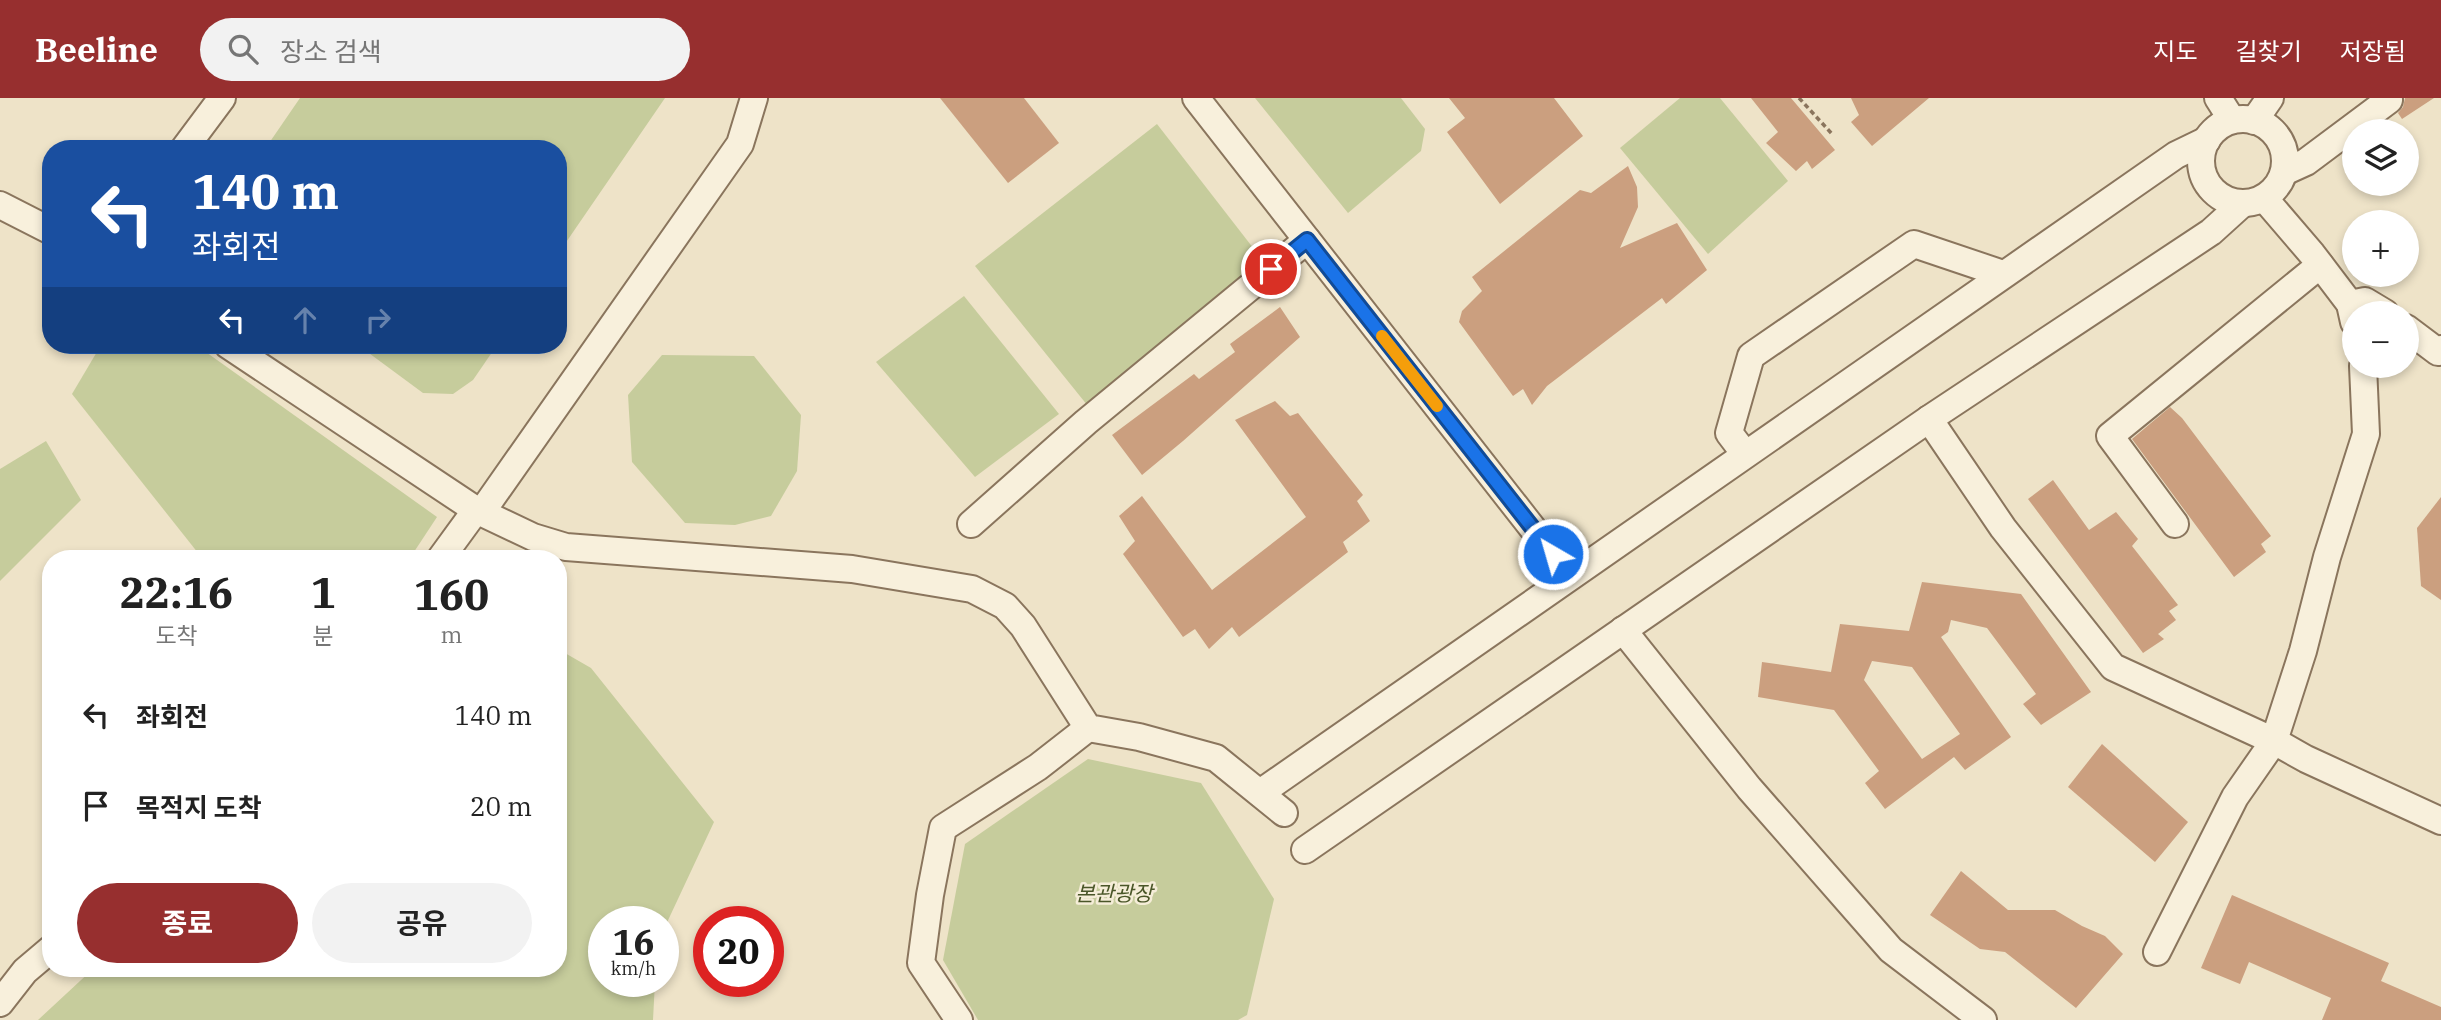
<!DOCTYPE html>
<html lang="ko">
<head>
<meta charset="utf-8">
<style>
  :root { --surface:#fff; --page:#f2f2f2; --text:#222; --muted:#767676; --accent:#972f2f }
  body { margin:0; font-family:"IBM Plex Serif","Noto Sans KR",serif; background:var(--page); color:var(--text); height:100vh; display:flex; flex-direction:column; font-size:26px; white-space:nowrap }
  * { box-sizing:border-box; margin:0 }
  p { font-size:23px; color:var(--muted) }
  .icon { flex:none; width:38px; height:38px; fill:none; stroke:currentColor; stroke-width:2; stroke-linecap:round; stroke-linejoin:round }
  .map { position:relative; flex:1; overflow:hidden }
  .panel { position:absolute; left:42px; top:452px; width:525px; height:427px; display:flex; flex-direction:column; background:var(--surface); border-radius:28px; box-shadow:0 4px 10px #0003 }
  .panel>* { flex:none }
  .hud { position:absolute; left:42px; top:42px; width:525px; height:214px; border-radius:28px; box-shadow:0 4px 10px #0003; background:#1a4fa0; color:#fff; overflow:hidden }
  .tools { position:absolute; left:2342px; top:21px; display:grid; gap:14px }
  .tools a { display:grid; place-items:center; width:77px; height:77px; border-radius:50%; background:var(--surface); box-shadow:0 4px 10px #0003; font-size:35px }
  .speed { position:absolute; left:588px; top:808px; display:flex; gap:14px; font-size:35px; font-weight:700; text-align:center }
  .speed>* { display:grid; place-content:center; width:91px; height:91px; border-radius:50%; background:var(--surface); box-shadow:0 4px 10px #0003; line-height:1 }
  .speed small { font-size:18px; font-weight:400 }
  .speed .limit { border:10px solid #d22; background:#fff; color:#111 }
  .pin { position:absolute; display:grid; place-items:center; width:60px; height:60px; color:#fff; margin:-30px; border:4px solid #fff; border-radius:50%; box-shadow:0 2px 7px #0007 }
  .me { position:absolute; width:77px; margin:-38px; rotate:322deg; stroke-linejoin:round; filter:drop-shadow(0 0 5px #0008) }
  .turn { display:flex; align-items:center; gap:24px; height:147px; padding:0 35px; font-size:32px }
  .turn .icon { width:91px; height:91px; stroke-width:2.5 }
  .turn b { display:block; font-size:49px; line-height:60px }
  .lanes { display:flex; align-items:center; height:66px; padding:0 35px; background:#0003; justify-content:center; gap:35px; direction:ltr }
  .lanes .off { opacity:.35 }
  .eta { display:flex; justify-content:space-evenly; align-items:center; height:119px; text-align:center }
  .eta b { font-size:42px; font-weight:700; line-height:49px }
  .primary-button { display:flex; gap:14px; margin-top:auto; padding:14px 35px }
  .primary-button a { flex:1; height:80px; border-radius:42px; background:var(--accent); color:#fff; font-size:28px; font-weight:700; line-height:80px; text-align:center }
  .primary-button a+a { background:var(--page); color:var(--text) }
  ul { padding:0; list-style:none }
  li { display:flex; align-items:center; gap:21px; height:91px; padding:0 35px }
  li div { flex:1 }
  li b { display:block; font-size:26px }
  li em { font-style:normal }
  header { display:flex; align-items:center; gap:42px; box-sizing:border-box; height:98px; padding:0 35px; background:var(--accent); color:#fff }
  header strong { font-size:33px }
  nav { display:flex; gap:38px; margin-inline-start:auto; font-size:24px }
  .search { width:490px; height:63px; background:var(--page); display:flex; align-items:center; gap:18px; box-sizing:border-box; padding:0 24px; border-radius:38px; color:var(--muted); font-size:26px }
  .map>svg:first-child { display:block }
</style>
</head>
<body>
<header>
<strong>Beeline</strong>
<div class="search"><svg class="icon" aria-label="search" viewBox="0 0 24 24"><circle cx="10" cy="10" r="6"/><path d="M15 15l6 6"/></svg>장소 검색</div>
<nav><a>지도</a><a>길찾기</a><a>저장됨</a></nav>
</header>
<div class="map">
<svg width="2441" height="922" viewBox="0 0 2441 922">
  <rect width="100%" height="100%" fill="#eee3c8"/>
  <g fill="#c6cc9c">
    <polygon points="300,0 665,0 558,156 558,51 265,51"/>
    <polygon points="1255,0 1401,0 1425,31 1421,53 1348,115"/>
    <polygon points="1680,0 1720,0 1788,83 1708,156 1620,50"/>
    <polygon points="1157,26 1271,173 1096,318 975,168"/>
    <polygon points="964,198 1059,316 975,379 876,264"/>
    <polygon points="101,247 196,247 437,419 410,460 202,460 72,296"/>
    <polygon points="358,247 497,247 473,282 453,296 423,295"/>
    <polygon points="662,257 754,258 801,317 797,373 771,418 735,427 685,425 632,364 628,297"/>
    <polygon points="46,343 81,402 0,483 0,371"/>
    <polygon points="558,551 591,570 714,724 663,833 663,824 604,824 604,884 655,884 653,922 38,922 94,870 558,870"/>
    <polygon points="1088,661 1201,685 1274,801 1247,917 1238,922 978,922 943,862 965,746"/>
  </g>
  <g fill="#cb9f7f" fill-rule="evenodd">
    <polygon points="940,0 1024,0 1059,45 1008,85"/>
    <polygon points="1449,0 1554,0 1583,38 1500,106 1447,34 1465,20"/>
    <polygon points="1751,0 1791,0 1835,52 1812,71 1807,63 1796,73 1766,45 1778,34"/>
    <polygon points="1851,0 1929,0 1872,48 1851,24 1859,17"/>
    <polygon points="2405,0 2434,0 2402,21 2398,15 2403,9"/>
    <polygon points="1628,68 1637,89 1638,109 1620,150 1677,125 1707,172 1666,206 1662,200 1547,288 1532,307 1523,291 1513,298 1459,224 1462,213 1482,193 1472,179 1580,92 1591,95"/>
    <polygon points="1280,209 1300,239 1183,343 1142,377 1112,337 1194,276 1199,281 1235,254 1230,246"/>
    <polygon points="1275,303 1290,318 1298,315 1363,397 1357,403 1370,423 1343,444 1348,454 1239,539 1232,529 1209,551 1195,531 1183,539 1123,456 1135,443 1119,418 1142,398 1212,492 1306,419 1235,322"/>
    <polygon points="2170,309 2182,320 2271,438 2261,446 2266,454 2234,479 2132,341"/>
    <polygon points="2053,382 2089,432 2116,414 2138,441 2132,448 2178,507 2169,513 2176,522 2158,536 2164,541 2143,555 2028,401"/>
    <polygon points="2441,399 2441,502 2421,488 2417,430"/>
    <path d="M1922 484 2021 496 2091 594 2041 627 2023 606 2036 596 1987 530 1951 522 1948 534 1941 539 2011 639 1965 672 1954 659 1885 711 1865 685 1879 673 1834 612 1758 599 1762 564 1831 574 1840 526 1909 533ZM1872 563 1912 569 1960 636 1922 661 1864 582Z"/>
    <polygon points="2102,646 2188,724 2155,764 2068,689"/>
    <polygon points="1961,773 2008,812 2055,812 2082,828 2105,838 2123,856 2076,910 2005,854 1980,851 1930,817"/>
    <polygon points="2232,797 2389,865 2381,883 2441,909 2441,922 2322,922 2331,900 2249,864 2240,886 2201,870"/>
  </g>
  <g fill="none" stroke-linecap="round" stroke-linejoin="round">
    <g stroke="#8a755d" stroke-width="30">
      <g id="minor">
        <polyline points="1196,0 1570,478"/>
        <polyline points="2218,0 2232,22"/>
        <circle cx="2243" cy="63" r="42"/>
        <polyline points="2254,23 2270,0"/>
        <polyline points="184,51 222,0"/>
        <polyline points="2284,74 2306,64 2389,2"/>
        <polyline points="2264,100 2312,156 2350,206 2354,224"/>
        <polyline points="0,107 51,133"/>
        <polyline points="2350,206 2365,203 2385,215"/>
        <polyline points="2406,230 2438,254 2441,251"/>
        <polyline points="228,247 476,412 533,439 566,449 852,471 972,491 1005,508 1023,528 1088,630 1139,639 1216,660 1284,715"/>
        <polyline points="2363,268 2366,336 2327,459 2303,553 2274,643 2306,661 2441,723"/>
        <polyline points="1929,321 2003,430 2113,569 2274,643 2235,699 2157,854"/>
        <polyline points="1745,356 1729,335 1751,258 1914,146 2003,176"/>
        <polyline points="481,415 740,46 754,0"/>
        <polyline points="971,426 1086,324 1307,142"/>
        <polyline points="2175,426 2110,338 2320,167"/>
        <polyline points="441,460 476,412"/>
        <polyline points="1623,532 1749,690 1891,852 1983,922"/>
        <polyline points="1260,695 2176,57 2207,42"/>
        <polyline points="1305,752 1929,321 2211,134 2243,105"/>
        <polyline points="0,905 25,873 51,851"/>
        <polyline points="959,922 921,865 930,797 943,730 1038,669 1088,630"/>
      </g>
    </g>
    <polyline stroke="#8a755d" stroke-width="3.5" stroke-dasharray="5 3.5" stroke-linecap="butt" points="1799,0 1833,37"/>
    <use href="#minor" stroke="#f8f0dc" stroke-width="26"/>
  </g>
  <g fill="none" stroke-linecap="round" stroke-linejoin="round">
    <g stroke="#114b97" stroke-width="18">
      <polyline id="route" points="1271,171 1307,142 1553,456"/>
    </g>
    <use href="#route" stroke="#1a73e8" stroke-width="12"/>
    <polyline stroke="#f59e0b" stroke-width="12" points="1382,238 1437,308"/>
  </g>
  <g text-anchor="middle" stroke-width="5" stroke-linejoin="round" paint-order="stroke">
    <g font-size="21" font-style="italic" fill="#4a5628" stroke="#f5edd8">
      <text x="1114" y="803">본관광장</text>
    </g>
  </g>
</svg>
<div class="tools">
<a><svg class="icon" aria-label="layers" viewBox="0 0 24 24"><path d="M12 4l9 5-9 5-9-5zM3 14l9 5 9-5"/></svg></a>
<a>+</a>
<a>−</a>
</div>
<div class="speed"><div>16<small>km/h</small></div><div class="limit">20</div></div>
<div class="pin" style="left:1271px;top:171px;background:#d93025"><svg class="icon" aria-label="arrive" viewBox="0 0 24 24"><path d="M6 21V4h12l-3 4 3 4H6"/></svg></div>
<svg class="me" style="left:1553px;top:456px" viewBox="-20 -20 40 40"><circle r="17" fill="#1a73e8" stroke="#fff" stroke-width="3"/><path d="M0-11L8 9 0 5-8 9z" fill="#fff"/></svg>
<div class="hud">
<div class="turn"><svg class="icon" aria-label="left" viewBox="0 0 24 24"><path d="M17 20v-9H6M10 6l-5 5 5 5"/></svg><div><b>140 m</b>좌회전</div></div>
<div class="lanes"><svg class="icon" aria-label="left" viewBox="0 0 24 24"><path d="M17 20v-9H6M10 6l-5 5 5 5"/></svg><svg class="icon off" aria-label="ahead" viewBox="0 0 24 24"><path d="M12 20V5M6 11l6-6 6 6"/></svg><svg class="icon off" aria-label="right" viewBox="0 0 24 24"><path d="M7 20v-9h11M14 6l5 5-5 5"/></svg></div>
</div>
<section class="panel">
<div class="eta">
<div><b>22:16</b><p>도착</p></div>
<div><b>1</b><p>분</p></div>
<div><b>160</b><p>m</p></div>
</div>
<ul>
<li><svg class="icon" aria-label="left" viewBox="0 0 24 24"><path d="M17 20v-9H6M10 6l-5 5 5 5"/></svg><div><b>좌회전</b></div><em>140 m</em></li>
<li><svg class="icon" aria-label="arrive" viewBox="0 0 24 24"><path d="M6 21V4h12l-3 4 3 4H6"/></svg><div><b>목적지 도착</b></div><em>20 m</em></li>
</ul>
<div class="primary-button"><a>종료</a><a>공유</a></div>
</section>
</div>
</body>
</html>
